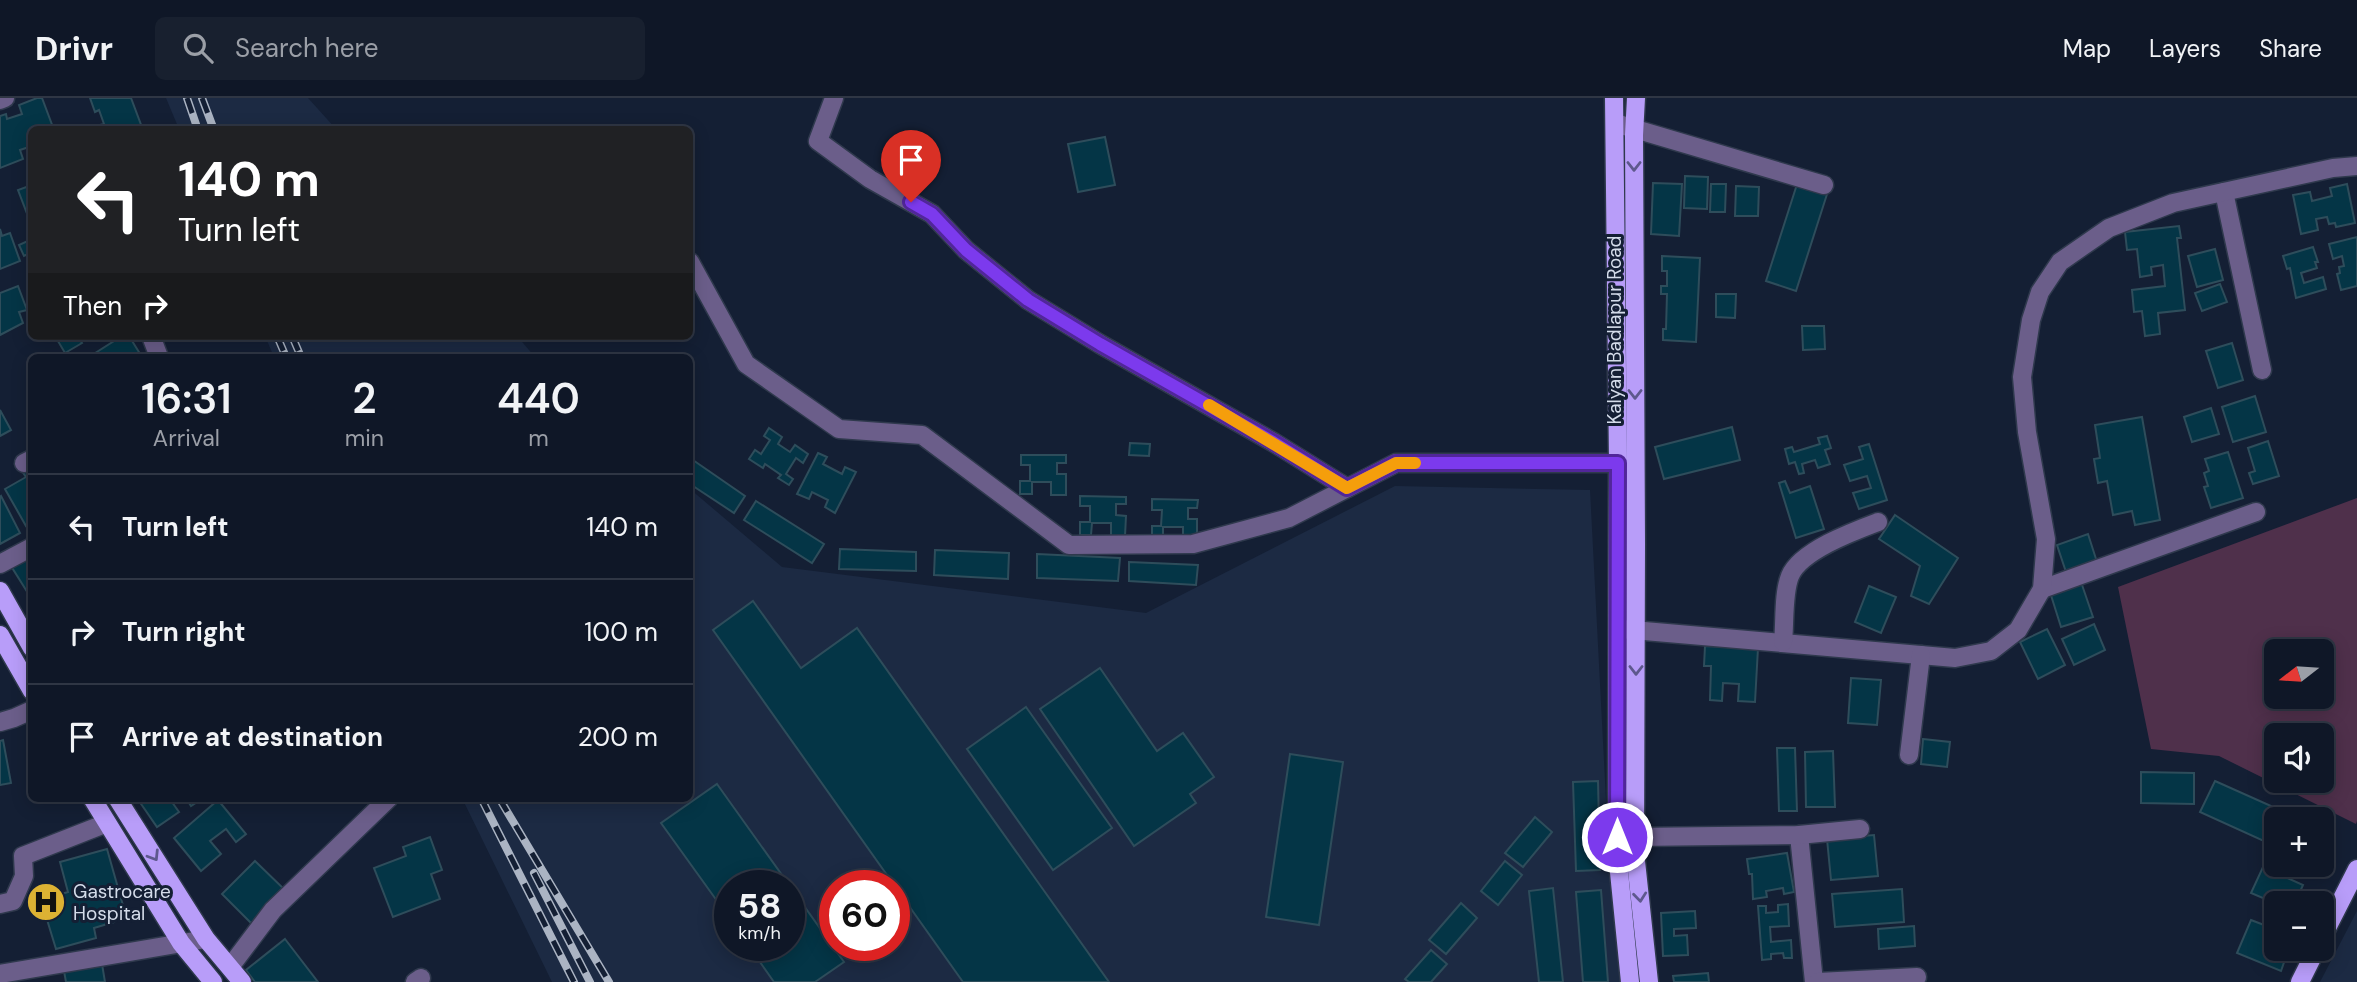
<!DOCTYPE html>
<html lang="en">
<head>
<meta charset="utf-8">
<style>
  :root { --surface:#0f1727; --page:#18202f; --text:#f1f3f6; --muted:#9b9fa7; --line:#2f3644 }
  body { margin:0; font-family:"DM Sans",sans-serif; background:var(--page); color:var(--text); height:100vh; display:flex; flex-direction:column; font-size:26px; white-space:nowrap }
  * { box-sizing:border-box; margin:0 }
  p { font-size:23px; color:var(--muted) }
  .icon { flex:none; width:38px; height:38px; fill:none; stroke:currentColor; stroke-width:2; stroke-linecap:round; stroke-linejoin:round }
  .map { position:relative; flex:1; overflow:hidden }
  .sheet { position:absolute; left:28px; top:256px; width:665px; height:448px; display:flex; flex-direction:column; background:var(--surface); border-radius:10px; box-shadow:0 4px 18px #0003,0 0 0 2px var(--line) }
  .sheet>* { flex:none }
  .guide { position:absolute; left:28px; top:28px; width:665px; height:214px; border-radius:10px; box-shadow:0 4px 18px #0003,0 0 0 2px var(--line); background:#202124; color:#fff; overflow:hidden }
  .needle { width:46px; rotate:253deg }
  .buttons { position:absolute; left:2264px; top:541px; display:grid; gap:14px }
  .buttons a { display:grid; place-items:center; width:70px; height:70px; border-radius:10px; background:var(--surface); box-shadow:0 4px 18px #0003,0 0 0 2px var(--line); font-size:35px }
  .speed { position:absolute; left:714px; top:772px; display:flex; gap:14px; font-size:35px; font-weight:700; text-align:center }
  .speed>* { display:grid; place-content:center; width:91px; height:91px; border-radius:50%; background:var(--surface); box-shadow:0 4px 18px #0003,0 0 0 2px var(--line); line-height:1 }
  .speed small { font-size:18px; font-weight:400 }
  .speed .limit { border:10px solid #d22; background:#fff; color:#111 }
  .pin { position:absolute; display:grid; place-items:center; width:60px; height:60px; color:#fff; margin:-72px -30px; border-radius:50% 50% 50% 0; rotate:-45deg; box-shadow:0 0 7px #0007 }
  .pin .icon { rotate:45deg }
  .me { position:absolute; width:77px; margin:-38px; rotate:0deg; stroke-linejoin:round; filter:drop-shadow(0 0 5px #0008) }
  .turn { display:flex; align-items:center; gap:24px; height:147px; padding:0 35px; font-size:32px }
  .turn .icon { width:91px; height:91px; stroke-width:2.5 }
  .turn b { display:block; font-size:49px; line-height:60px }
  .then { display:flex; align-items:center; height:66px; padding:0 35px; background:#0003; gap:14px; font-size:26px }
  .eta { display:flex; justify-content:space-evenly; align-items:center; height:119px; text-align:center }
  .eta b { font-size:42px; font-weight:600; line-height:49px }
  ul { padding:0; list-style:none }
  li { display:flex; align-items:center; gap:21px; height:105px; padding:0 35px; border-top:2px solid var(--line) }
  li div { flex:1 }
  li b { display:block; font-size:26px }
  li em { font-style:normal }
  header { display:flex; align-items:center; gap:42px; box-sizing:border-box; height:98px; padding:0 35px; background:var(--surface); border-bottom:2px solid var(--line) }
  header strong { font-size:33px }
  nav { display:flex; gap:38px; margin-inline-start:auto; font-size:24px }
  .search { width:490px; height:63px; background:var(--page); display:flex; align-items:center; gap:18px; box-sizing:border-box; padding:0 24px; border-radius:10px; color:var(--muted); font-size:26px }
  .map>svg:first-child { display:block }
</style>
</head>
<body>
<header>
<strong>Drivr</strong>
<div class="search"><svg class="icon" aria-label="search" viewBox="0 0 24 24"><circle cx="10" cy="10" r="6"/><path d="M15 15l6 6"/></svg>Search here</div>
<nav><a>Map</a><a>Layers</a><a>Share</a></nav>
</header>
<div class="map">
<svg width="2357" height="884" viewBox="0 0 2357 884">
  <rect width="100%" height="100%" fill="#141f34"/>
  <g fill="#1c2a43" fill-rule="evenodd">
    <polygon points="166,0 308,0 336,31 179,31"/>
    <polygon points="265,238 517,238 535,259 274,259"/>
    <path d="M1395 388 1590 392 1606 702 1623 884H552L462 700H690V391L782 469 1146 515ZM730 788H789V847H730ZM835 788H894V847H835Z"/>
    <polygon points="2357,813 2357,884 2320,884"/>
  </g>
  <path fill="#4f304b" fill-rule="evenodd" d="M2357 400V723L2356 726 2219 658 2151 651 2118 489ZM2277 553H2322V598H2277ZM2277 637H2322V682H2277Z"/>
  <g fill="#043546" stroke="#2e4d5b" stroke-width="2">
    <polygon points="37,0 42,0 54,32 32,32 32,48 20,52 23,61 0,70 0,18 6,16 7,21 22,16 19,7"/>
    <polygon points="90,0 131,0 143,32 102,32 100,27 104,26 99,12 95,14"/>
    <polygon points="1105,39 1115,87 1078,94 1068,46"/>
    <polygon points="1685,78 1708,79 1707,111 1684,110"/>
    <polygon points="1799,80 1829,90 1796,193 1766,183"/>
    <polygon points="1653,85 1682,86 1679,138 1651,136"/>
    <polygon points="1711,86 1726,86 1725,114 1710,114"/>
    <polygon points="2347,86 2355,125 2336,129 2335,125 2329,126 2327,119 2316,121 2318,132 2301,136 2293,97 2310,94 2312,103 2332,98 2330,90"/>
    <polygon points="32,87 32,126 31,126 18,92"/>
    <polygon points="1736,88 1759,89 1758,118 1735,118"/>
    <polygon points="2179,128 2181,140 2177,140 2185,212 2158,215 2160,236 2145,238 2142,213 2134,214 2132,192 2165,188 2163,167 2151,169 2152,177 2140,179 2137,151 2127,152 2125,134"/>
    <polygon points="0,131 2,138 10,135 20,163 0,171"/>
    <polygon points="2357,139 2357,188 2341,192 2337,176 2340,175 2339,169 2344,168 2342,158 2333,161 2329,146"/>
    <polygon points="32,141 32,157 30,155 24,158 19,147"/>
    <polygon points="2313,149 2318,164 2315,164 2317,170 2301,175 2304,185 2323,179 2326,191 2296,200 2290,170 2287,171 2283,158"/>
    <polygon points="2215,151 2223,182 2197,189 2188,158"/>
    <polygon points="1662,158 1700,160 1696,244 1663,242 1663,231 1666,231 1667,196 1661,196 1661,188 1667,188 1667,173 1662,173"/>
    <polygon points="2220,186 2227,204 2202,213 2195,195"/>
    <polygon points="18,188 27,212 19,214 23,225 0,237 0,195"/>
    <polygon points="1716,196 1736,196 1735,220 1716,219"/>
    <polygon points="1802,228 1824,228 1825,251 1803,252"/>
    <polygon points="55,238 77,238 82,245 65,255"/>
    <polygon points="122,238 129,238 142,259 89,259"/>
    <polygon points="2232,245 2243,282 2218,290 2206,253"/>
    <polygon points="2255,298 2266,334 2233,344 2222,309"/>
    <polygon points="2211,310 2219,336 2192,344 2184,319"/>
    <polygon points="0,312 11,332 0,338"/>
    <polygon points="2142,319 2160,422 2135,427 2132,413 2113,417 2107,383 2098,385 2094,361 2100,360 2095,327"/>
    <polygon points="1732,329 1740,362 1664,381 1655,349"/>
    <polygon points="769,330 782,339 778,346 790,354 795,347 808,356 803,365 796,360 786,376 793,381 789,387 778,380 781,377 765,366 763,370 749,361 755,352 761,356 770,342 764,338"/>
    <polygon points="1827,338 1831,350 1825,352 1830,366 1818,370 1815,362 1802,366 1804,375 1799,376 1795,364 1789,366 1785,351 1792,349 1794,354 1820,346 1818,340"/>
    <polygon points="2268,343 2279,378 2253,386 2249,375 2255,373 2248,350"/>
    <polygon points="1130,345 1150,346 1149,358 1129,357"/>
    <polygon points="1869,346 1887,402 1859,411 1853,395 1871,390 1867,378 1850,383 1844,367 1863,361 1859,349"/>
    <polygon points="2228,354 2243,400 2211,410 2204,389 2208,388 2204,375 2209,373 2205,361"/>
    <polygon points="818,355 827,359 823,366 842,376 845,369 856,374 835,415 825,409 828,402 812,394 809,401 797,396"/>
    <polygon points="1021,357 1066,357 1066,365 1057,365 1057,376 1066,376 1066,397 1051,397 1051,384 1032,384 1032,396 1020,396 1020,383 1030,383 1030,367 1021,367"/>
    <polygon points="690,360 745,398 734,415 690,386"/>
    <polygon points="32,367 32,424 26,428 5,391 26,379 22,373"/>
    <polygon points="1785,383 1790,395 1810,388 1824,431 1796,440 1779,385"/>
    <polygon points="1,398 20,435 0,446 0,399"/>
    <polygon points="1080,398 1126,399 1126,406 1116,406 1116,417 1126,418 1125,438 1111,438 1111,425 1092,425 1091,437 1080,437 1080,424 1090,424 1090,408 1080,408"/>
    <polygon points="1152,401 1198,402 1197,410 1188,410 1188,421 1197,421 1197,442 1183,441 1183,429 1163,429 1163,441 1152,441 1152,428 1161,428 1162,412 1152,412"/>
    <polygon points="756,403 824,446 812,465 744,422"/>
    <polygon points="1895,417 1958,460 1929,506 1911,498 1920,468 1879,441"/>
    <polygon points="2088,436 2097,464 2066,474 2057,447"/>
    <polygon points="840,451 916,454 916,473 839,471"/>
    <polygon points="935,452 1009,455 1008,481 934,477"/>
    <polygon points="32,455 32,499 31,500 11,468"/>
    <polygon points="1037,456 1120,460 1118,483 1037,480"/>
    <polygon points="1129,464 1198,467 1196,487 1129,483"/>
    <polygon points="2080,481 2093,519 2061,529 2049,491"/>
    <polygon points="1869,488 1896,499 1881,535 1855,524"/>
    <polygon points="753,503 801,570 857,530 1109,884 963,884 713,532"/>
    <polygon points="2094,526 2105,552 2074,567 2062,541"/>
    <polygon points="2047,531 2065,567 2038,581 2020,544"/>
    <polygon points="1705,548 1758,550 1755,604 1738,603 1739,586 1723,585 1722,603 1710,602 1711,568 1704,568"/>
    <polygon points="1100,570 1157,653 1183,635 1214,679 1190,696 1196,705 1134,748 1040,611"/>
    <polygon points="1851,580 1881,582 1877,627 1848,625"/>
    <polygon points="1026,609 1112,730 1053,772 967,651"/>
    <polygon points="1923,641 1950,644 1947,669 1921,666"/>
    <polygon points="3,642 11,685 0,687 0,643"/>
    <polygon points="1777,650 1795,650 1797,713 1779,713"/>
    <polygon points="1833,653 1835,709 1806,709 1805,654"/>
    <polygon points="1290,656 1343,664 1319,827 1266,819"/>
    <polygon points="2141,674 2194,675 2194,706 2141,705"/>
    <polygon points="1598,683 1600,772 1576,773 1573,684"/>
    <polygon points="2215,683 2300,721 2277,721 2277,749 2200,714"/>
    <polygon points="717,686 844,864 815,884 774,884 748,847 789,847 789,788 730,788 730,821 661,725"/>
    <polygon points="137,700 169,700 179,714 157,729"/>
    <polygon points="186,700 203,700 191,708"/>
    <polygon points="218,702 246,736 236,744 226,731 210,743 221,756 201,773 174,740"/>
    <polygon points="1535,719 1552,734 1523,769 1505,755"/>
    <polygon points="1874,737 1878,778 1831,782 1827,741"/>
    <polygon points="430,739 442,772 431,776 440,801 393,819 374,770 406,758 403,749"/>
    <polygon points="107,751 124,811 111,815 114,824 94,830 96,840 56,851 41,802 68,794 60,764"/>
    <polygon points="1787,755 1794,794 1784,796 1783,790 1766,793 1767,799 1753,801 1752,776 1749,776 1747,761"/>
    <polygon points="255,763 287,794 254,828 222,796"/>
    <polygon points="1505,763 1522,777 1498,807 1481,793"/>
    <polygon points="2263,769 2303,787 2295,805 2277,806 2251,795"/>
    <polygon points="1553,790 1563,884 1539,884 1529,793"/>
    <polygon points="1902,791 1904,824 1835,829 1832,796"/>
    <polygon points="1601,792 1608,884 1583,884 1576,794"/>
    <polygon points="1461,805 1477,820 1446,856 1429,842"/>
    <polygon points="1788,806 1789,828 1770,829 1771,844 1791,842 1792,860 1784,860 1783,855 1771,856 1771,861 1762,862 1758,808 1766,808 1766,815 1778,814 1778,807"/>
    <polygon points="1695,813 1696,830 1674,831 1674,838 1687,837 1688,857 1663,858 1661,815"/>
    <polygon points="2251,822 2277,832 2277,850 2289,850 2281,873 2237,855"/>
    <polygon points="1914,828 1915,848 1879,851 1878,831"/>
    <polygon points="285,841 318,884 255,884 246,872"/>
    <polygon points="1431,852 1447,866 1431,884 1409,884 1405,881"/>
    <polygon points="102,866 105,884 66,884 64,873"/>
    <polygon points="1708,875 1709,884 1674,884 1673,878"/>
  </g>
  <g fill="none" stroke-linecap="round" stroke-linejoin="round">
    <g stroke="#2f394d" stroke-width="21">
      <g id="minor">
        <polyline points="834,0 818,43 870,81 932,116 966,152 1028,202 1100,246 1273,344 1347,390"/>
        <polyline points="0,2 5,0"/>
        <polyline points="1615,25 1824,87"/>
        <polyline points="2224,94 2262,272"/>
        <polyline points="690,164 746,266 839,331 922,337 1069,447 1193,446 1289,420 1396,365 1618,365"/>
        <polyline points="151,238 159,259"/>
        <polyline points="24,365 32,361"/>
        <polyline points="0,466 32,449"/>
        <polyline points="2042,491 2256,414"/>
        <polyline points="1621,531 1955,560 1991,553 2018,532 2042,491 2046,441 2027,334 2022,279 2031,222 2040,194 2060,164 2109,130 2173,105 2333,70 2357,68"/>
        <path d="M1783 544C1785 525 1783 495 1790 478 1800 453 1854 433 1878 424"/>
        <polyline points="0,624 14,620 32,612"/>
        <polyline points="1909,657 1921,557"/>
        <polyline points="1799,737 1814,884"/>
        <polyline points="1635,739 1799,737 1860,731"/>
        <polyline points="0,806 13,803 24,778 23,758 107,725"/>
        <polyline points="230,869 273,812 389,700"/>
        <polyline points="0,876 206,841"/>
        <polyline points="415,884 421,880"/>
        <polyline points="1818,884 1917,879"/>
      </g>
    </g>
    <g stroke="#2f394d" stroke-width="21">
      <g id="major">
        <polyline points="1614,0 1618,365 1617,754 1630,884"/>
        <polyline points="1636,0 1634,37 1636,446 1635,754 1649,884"/>
        <polyline points="0,493 32,550"/>
        <polyline points="0,537 32,593"/>
        <polyline points="92,700 181,845 213,884"/>
        <polyline points="117,700 206,841 242,884"/>
        <polyline points="2322,840 2357,771"/>
        <polyline points="2300,884 2317,850"/>
      </g>
    </g>
    <use href="#minor" stroke="#6b5e8a" stroke-width="18"/>
    <use href="#major" stroke="#b89df9" stroke-width="18"/>
    <g stroke="#abb4c3" stroke-width="8">
      <g id="rail">
        <polyline points="187,0 198,32"/>
        <polyline points="202,0 214,32"/>
        <polyline points="277,238 286,259"/>
        <polyline points="292,238 301,259"/>
        <polyline points="481,700 574,884"/>
        <polyline points="499,700 609,884"/>
        <polyline points="534,775 590,884"/>
      </g>
    </g>
    <use href="#rail" stroke="#141f34" stroke-width="5" stroke-dasharray="16" stroke-linecap="butt"/>
  </g>
  <defs><path id="oneway-chevron" d="M-2-3.5L2.5 0L-2 3.5" fill="none" stroke-width="1.6" stroke-linecap="round" stroke-linejoin="round" transform="scale(1.75)"/></defs>
  <g stroke="#5e588d">
    <use href="#oneway-chevron" transform="translate(1634 68) rotate(90)"/>
    <use href="#oneway-chevron" transform="translate(1635 296) rotate(90)"/>
    <use href="#oneway-chevron" transform="translate(1636 572) rotate(90)"/>
    <use href="#oneway-chevron" transform="translate(154 758) rotate(58)"/>
    <use href="#oneway-chevron" transform="translate(1640 799) rotate(84)"/>
  </g>
  <g fill="none" stroke-linecap="round" stroke-linejoin="round">
    <g stroke="#51269a" stroke-width="18">
      <polyline id="route" points="911,104 932,116 966,152 1028,202 1100,246 1273,344 1347,390 1396,365 1618,365 1617,739"/>
    </g>
    <use href="#route" stroke="#7c3aed" stroke-width="12"/>
    <polyline stroke="#f59e0b" stroke-width="12" points="1209,307 1347,390 1396,365 1415,365"/>
  </g>
  <defs>
    <g id="hospital-disc" transform="scale(2.0125)"><circle r="9.5" fill="#dcb233" stroke="#141f34"/><path d="M-5-5h3v3.5h4V-5h3V5h-3V1.5h-4V5h-3Z" fill="#111"/></g>
  </defs>
  <g fill-rule="evenodd">
    <use href="#hospital-disc" x="46" y="804"/>
  </g>
  <g text-anchor="middle" stroke-width="6" stroke-linejoin="round" paint-order="stroke">
    <g font-size="19" fill="#d4dcea" stroke="#141f34">
      <text transform="translate(1614 232) rotate(-90)" y="7">Kalyan Badlapur Road</text>
    </g>
    <g font-size="19" fill="#d4dcea" stroke="#141f34" text-anchor="start">
      <text x="73" y="800">Gastrocare<tspan x="73" dy="22">Hospital</tspan></text>
    </g>
  </g>
</svg>
<div class="buttons">
<a><svg class="needle" viewBox="-14 -14 28 28"><path d="M0-13l5 13h-10z" fill="#e53935"/><path d="M0 13l5-13h-10z" fill="#9b9fa7"/></svg></a>
<a><svg class="icon" aria-label="sound" viewBox="0 0 24 24"><path d="M4 9h4l5-4v14l-5-4H4zM17 9q2 3 0 6"/></svg></a>
<a>+</a>
<a>−</a>
</div>
<div class="speed"><div>58<small>km/h</small></div><div class="limit">60</div></div>
<div class="pin" style="left:911px;top:104px;background:#d93025"><svg class="icon" aria-label="arrive" viewBox="0 0 24 24"><path d="M6 21V4h12l-3 4 3 4H6"/></svg></div>
<svg class="me" style="left:1617px;top:739px" viewBox="-20 -20 40 40"><circle r="17" fill="#7c3aed" stroke="#fff" stroke-width="3"/><path d="M0-11L8 9 0 5-8 9z" fill="#fff"/></svg>
<div class="guide">
<div class="turn"><svg class="icon" aria-label="left" viewBox="0 0 24 24"><path d="M17 20v-9H6M10 6l-5 5 5 5"/></svg><div><b>140 m</b>Turn left</div></div>
<div class="then">Then<svg class="icon" aria-label="right" viewBox="0 0 24 24"><path d="M7 20v-9h11M14 6l5 5-5 5"/></svg></div>
</div>
<section class="sheet">
<div class="eta">
<div><b>16:31</b><p>Arrival</p></div>
<div><b>2</b><p>min</p></div>
<div><b>440</b><p>m</p></div>
</div>
<ul>
<li><svg class="icon" aria-label="left" viewBox="0 0 24 24"><path d="M17 20v-9H6M10 6l-5 5 5 5"/></svg><div><b>Turn left</b></div><em>140 m</em></li>
<li><svg class="icon" aria-label="right" viewBox="0 0 24 24"><path d="M7 20v-9h11M14 6l5 5-5 5"/></svg><div><b>Turn right</b></div><em>100 m</em></li>
<li><svg class="icon" aria-label="arrive" viewBox="0 0 24 24"><path d="M6 21V4h12l-3 4 3 4H6"/></svg><div><b>Arrive at destination</b></div><em>200 m</em></li>
</ul>
</section>
</div>
</body>
</html>
